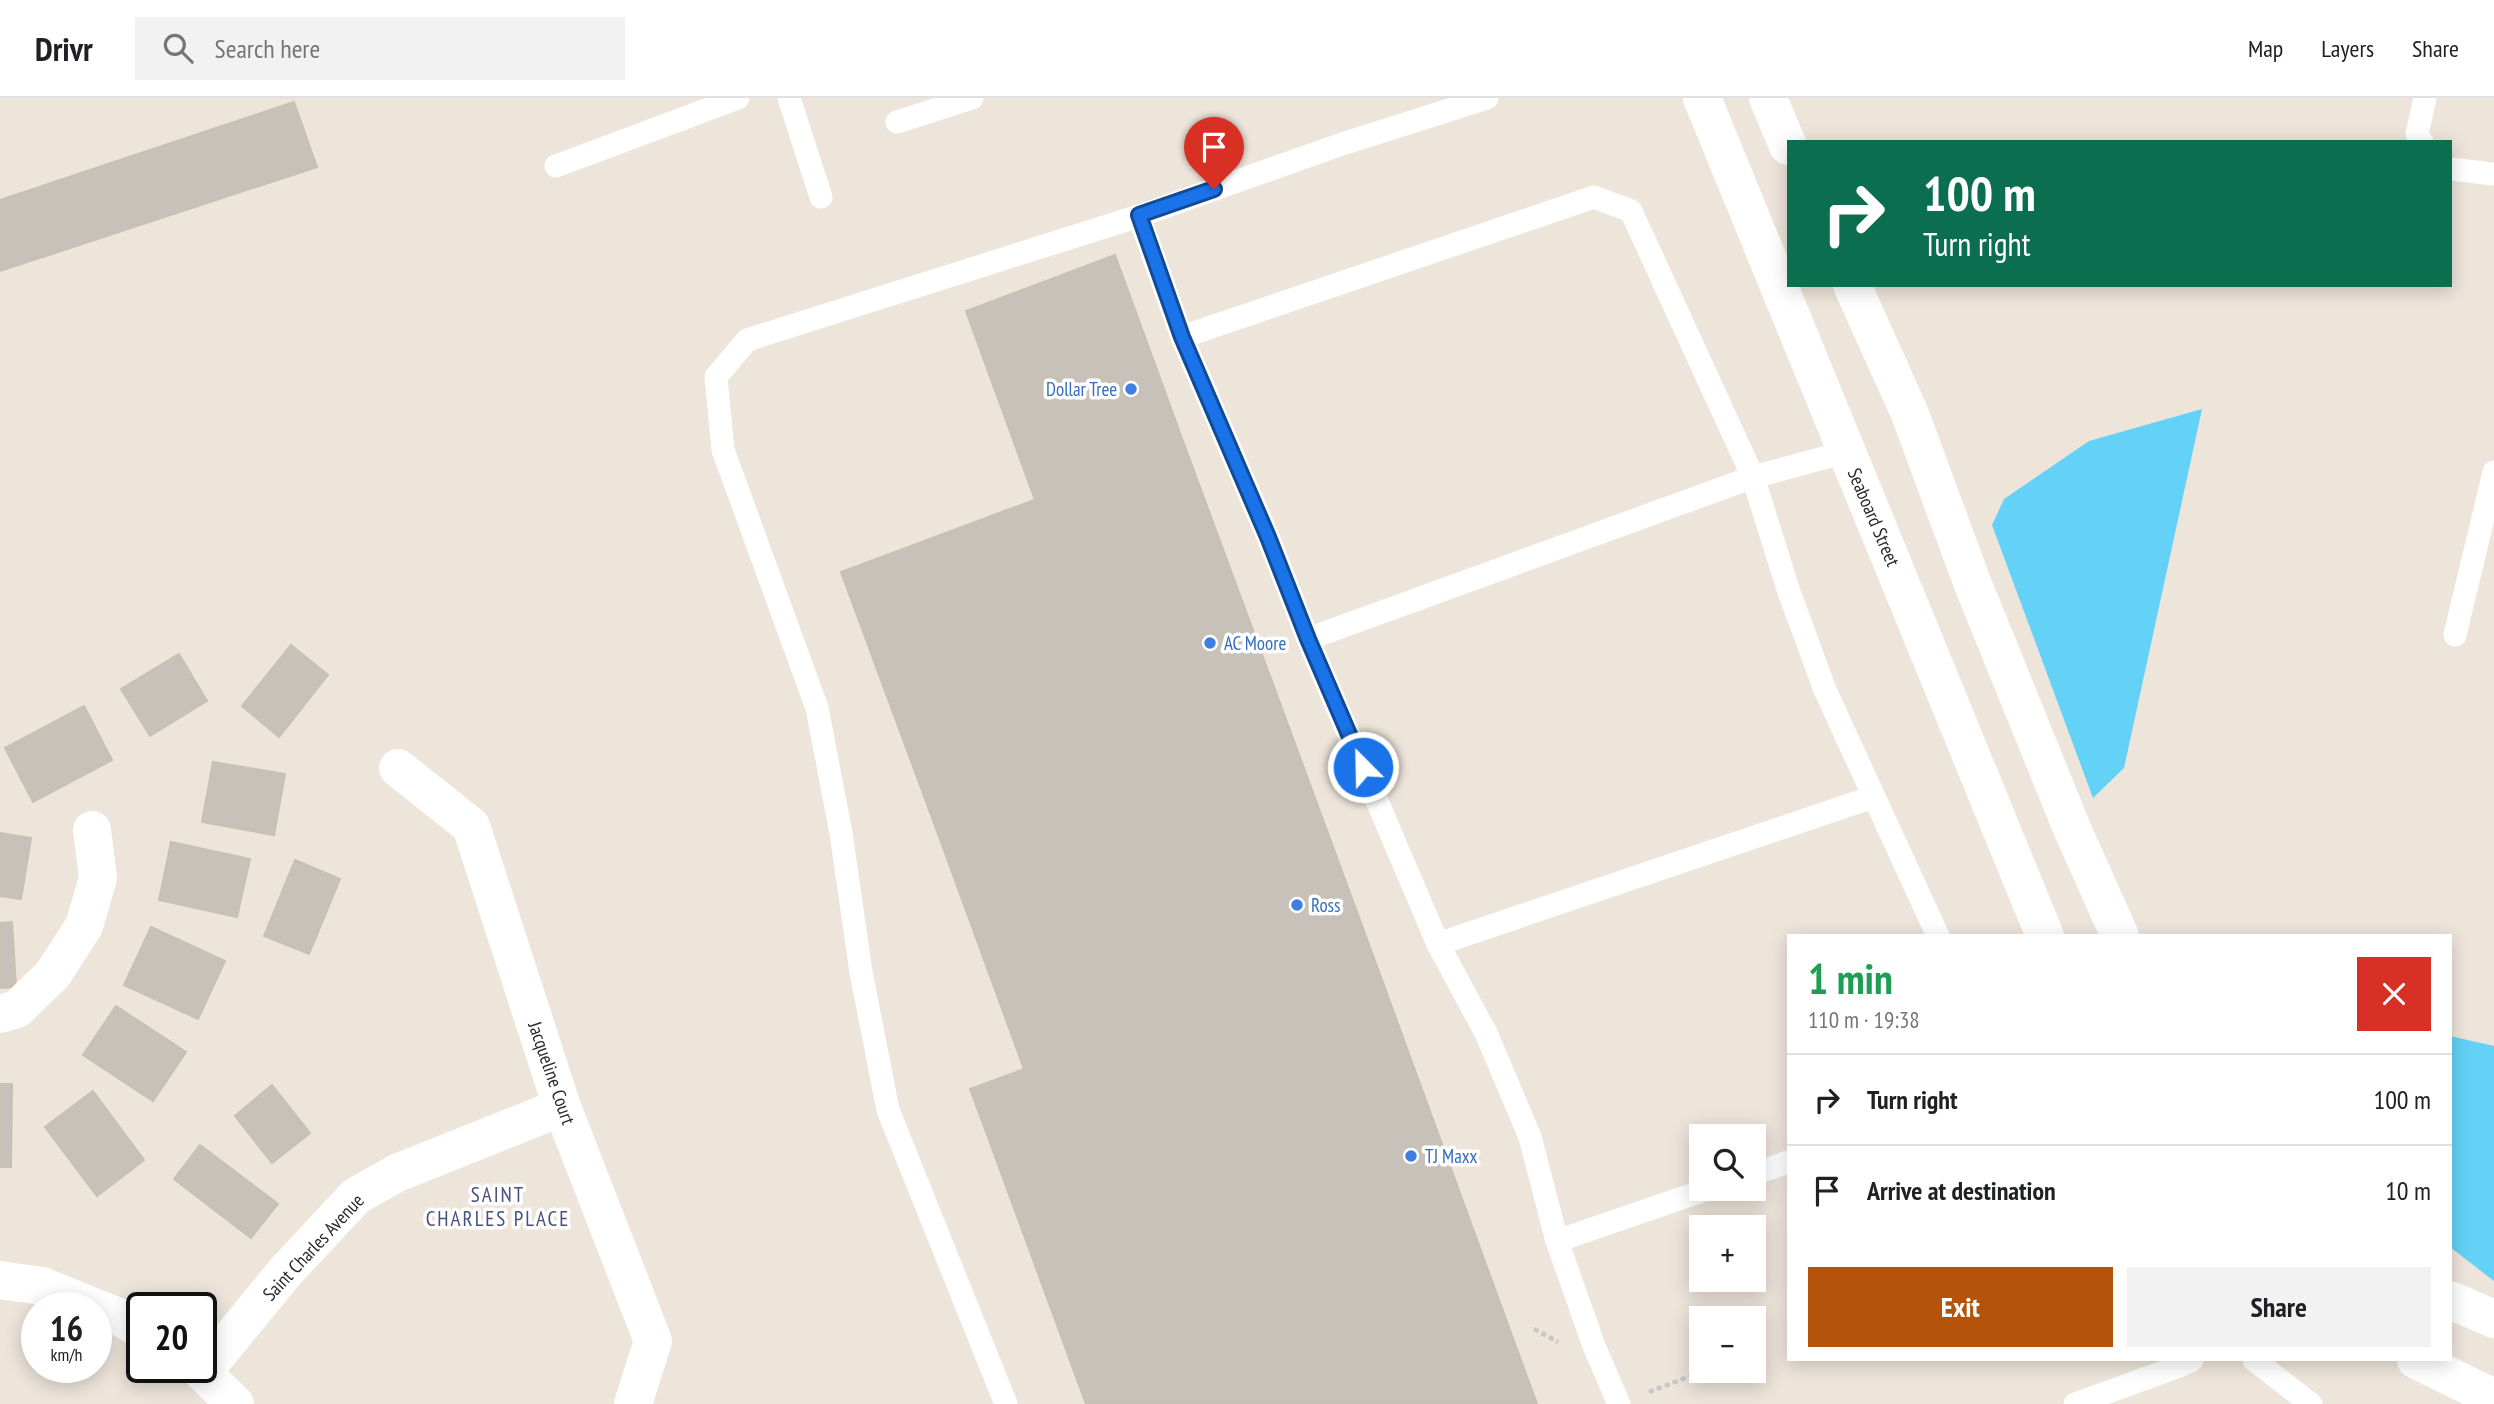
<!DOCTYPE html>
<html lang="en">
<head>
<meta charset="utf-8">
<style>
  :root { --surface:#fff; --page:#f2f2f2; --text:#202124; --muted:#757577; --line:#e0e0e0; --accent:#b45309 }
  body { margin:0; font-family:"PT Sans Narrow",sans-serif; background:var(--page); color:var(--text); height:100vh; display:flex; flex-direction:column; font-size:26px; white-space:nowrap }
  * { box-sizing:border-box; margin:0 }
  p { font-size:23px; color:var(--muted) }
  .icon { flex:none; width:38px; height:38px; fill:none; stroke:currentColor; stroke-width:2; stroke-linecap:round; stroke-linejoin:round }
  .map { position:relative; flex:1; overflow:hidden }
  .drawer { position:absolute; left:1787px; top:836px; width:665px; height:427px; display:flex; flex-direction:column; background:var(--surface); border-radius:0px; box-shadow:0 4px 18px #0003 }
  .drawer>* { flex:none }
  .guide { position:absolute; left:1787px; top:42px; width:665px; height:147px; border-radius:0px; box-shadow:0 4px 18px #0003; background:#0b6e4f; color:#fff; overflow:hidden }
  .controls { position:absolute; left:1689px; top:1026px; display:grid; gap:14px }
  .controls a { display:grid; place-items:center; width:77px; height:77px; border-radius:0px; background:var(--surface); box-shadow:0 4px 18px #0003; font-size:35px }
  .speed { position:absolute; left:21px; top:1194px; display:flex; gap:14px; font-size:35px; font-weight:700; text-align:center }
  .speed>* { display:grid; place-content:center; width:91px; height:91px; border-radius:50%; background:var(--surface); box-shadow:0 4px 18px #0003; line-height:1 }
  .speed small { font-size:18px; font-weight:400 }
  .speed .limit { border:4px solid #111; border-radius:10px; background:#fff; color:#111 }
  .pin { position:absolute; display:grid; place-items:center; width:60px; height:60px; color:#fff; margin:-72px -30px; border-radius:50% 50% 50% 0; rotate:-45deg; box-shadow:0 0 7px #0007 }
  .pin .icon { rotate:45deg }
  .me { position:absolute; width:77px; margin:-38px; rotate:337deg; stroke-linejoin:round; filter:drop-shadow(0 0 5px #0008) }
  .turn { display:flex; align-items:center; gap:24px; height:147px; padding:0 21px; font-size:32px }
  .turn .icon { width:91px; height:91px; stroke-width:2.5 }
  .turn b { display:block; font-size:49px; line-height:60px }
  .round { display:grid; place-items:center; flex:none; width:74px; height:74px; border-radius:0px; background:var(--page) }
  .headline { display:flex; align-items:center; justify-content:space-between; height:119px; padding:0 21px }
  h1 { font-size:42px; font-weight:700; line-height:52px; color:#1e9e55 }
  .action { display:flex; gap:14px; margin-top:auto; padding:14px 21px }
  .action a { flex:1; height:80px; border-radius:0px; background:var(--accent); color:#fff; font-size:28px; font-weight:700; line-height:80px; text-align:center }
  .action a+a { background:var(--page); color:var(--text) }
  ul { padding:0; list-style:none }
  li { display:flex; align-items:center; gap:21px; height:91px; padding:0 21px; border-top:2px solid var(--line) }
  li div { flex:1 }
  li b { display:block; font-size:26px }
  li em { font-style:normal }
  header { display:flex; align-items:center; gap:42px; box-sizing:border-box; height:98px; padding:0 35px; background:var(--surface); border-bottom:2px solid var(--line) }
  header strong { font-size:33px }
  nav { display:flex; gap:38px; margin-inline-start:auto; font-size:24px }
  .search { width:490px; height:63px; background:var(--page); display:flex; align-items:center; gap:18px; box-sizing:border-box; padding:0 24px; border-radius:0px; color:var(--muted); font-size:26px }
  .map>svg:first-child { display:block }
</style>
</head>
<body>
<header>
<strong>Drivr</strong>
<div class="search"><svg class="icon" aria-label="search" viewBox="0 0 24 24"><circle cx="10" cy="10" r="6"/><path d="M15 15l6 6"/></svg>Search here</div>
<nav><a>Map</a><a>Layers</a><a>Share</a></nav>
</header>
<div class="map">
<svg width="2494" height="1306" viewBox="0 0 2494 1306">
  <rect width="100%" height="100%" fill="#ede4da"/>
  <g fill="#64d1f7">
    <polygon points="2202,311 2124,670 2093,700 1992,427 2004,401 2089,343"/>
    <polygon points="2450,938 2494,948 2494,1183 2450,1149"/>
  </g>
  <g fill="#c8c1ba" stroke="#c8c1b3" stroke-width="2">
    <polygon points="294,4 317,69 0,173 0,102"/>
    <polygon points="1115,157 1184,346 1035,402 966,213"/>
    <polygon points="1184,346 1284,616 941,744 841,474"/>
    <polygon points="291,547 328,577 279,639 242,608"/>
    <polygon points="179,556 207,603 150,638 121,591"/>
    <polygon points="84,608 112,662 33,704 5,650"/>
    <polygon points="1284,616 1382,882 985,1031 970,991 1024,971 941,744"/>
    <polygon points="213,664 285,676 274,737 202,724"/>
    <polygon points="0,735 31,740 21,801 0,798"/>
    <polygon points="171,744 250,761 237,819 159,802"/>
    <polygon points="295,762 340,781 309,856 264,838"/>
    <polygon points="12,824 16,889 0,890 0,825"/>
    <polygon points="151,829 225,863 198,921 124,887"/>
    <polygon points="1382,882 1537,1306 1086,1306 985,1031"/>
    <polygon points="116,908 186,954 153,1003 83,957"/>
    <polygon points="0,986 12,986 11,1069 0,1069"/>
    <polygon points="272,987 310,1035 272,1065 235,1018"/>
    <polygon points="93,993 144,1062 97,1098 45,1029"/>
    <polygon points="200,1047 278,1106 251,1140 174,1081"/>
  </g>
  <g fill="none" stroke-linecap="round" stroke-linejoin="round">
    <g stroke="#c7c7c7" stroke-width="4.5" stroke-dasharray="5 3.5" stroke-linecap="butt">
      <polyline points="1534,1231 1558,1244"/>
      <polyline points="1649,1294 1706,1272"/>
    </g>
    <g stroke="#fff" stroke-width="23">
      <polyline points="789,0 821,99"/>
      <polyline points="897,24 972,0"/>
      <polyline points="2422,44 2417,36 2425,0"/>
      <polyline points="556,68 738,0"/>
      <polyline points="2450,71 2494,76"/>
      <polyline points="1139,118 1182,239 1268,439 1308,541 1438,846 1486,935 1530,1039 1557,1143 1594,1248 1619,1306"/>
      <polyline points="1182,239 1594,99 1631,113 1753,379 1789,494 1825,592 1938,838"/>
      <polyline points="2455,537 2494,374"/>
      <polyline points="1308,541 1753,379 1846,354"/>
      <polyline points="1438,846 1873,699"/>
      <polyline points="1754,1076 1788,1064"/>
      <polyline points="1557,1143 1711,1090"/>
      <polyline points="2254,1262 2311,1306"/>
      <polyline points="1006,1306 888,1012 861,874 841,735 817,610 723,352 716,279 747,242 1139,118 1339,47 1487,0"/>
      <polyline points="2075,1306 2177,1269 2192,1262"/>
    </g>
    <g stroke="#fff" stroke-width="38">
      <polyline points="398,670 471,728 562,1009 653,1243 633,1306"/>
      <polyline points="0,916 17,911 53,876 84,828 98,780 92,732"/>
      <polyline points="0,1182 42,1188 94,1209"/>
      <polyline points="96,1210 124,1221 142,1233"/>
      <polyline points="197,1269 235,1306"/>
      <polyline points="204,1273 286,1173 356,1098 397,1075 562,1009"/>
    </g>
    <g stroke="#fff" stroke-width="38">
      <path d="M1702 0C1816 280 1933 558 2045 838"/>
      <polyline points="1768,0 1788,48"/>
      <polyline points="1852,187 1910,316 1972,484 2073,733 2120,838"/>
      <polyline points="2450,1202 2494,1221"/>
      <polyline points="2416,1262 2494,1300"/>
    </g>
  </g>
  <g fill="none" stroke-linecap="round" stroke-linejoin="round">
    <g stroke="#114b97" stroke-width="18">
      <polyline id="route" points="1214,91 1139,117 1182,239 1268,439 1308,541 1363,669"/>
    </g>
    <use href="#route" stroke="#1a73e8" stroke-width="12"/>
  </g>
  <g fill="#3f7fe0" stroke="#fff" stroke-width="2.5">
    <circle cx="1131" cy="291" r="7"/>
    <circle cx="1210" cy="545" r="7"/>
    <circle cx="1297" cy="807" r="7"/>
    <circle cx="1411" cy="1058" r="7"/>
  </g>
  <g text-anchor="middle" stroke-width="7" stroke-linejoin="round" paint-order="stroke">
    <g font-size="19" fill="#366cbe" stroke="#fff" text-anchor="start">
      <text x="1117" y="298" text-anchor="end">Dollar Tree</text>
      <text x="1224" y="552">AC Moore</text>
      <text x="1311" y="814">Ross</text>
      <text x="1425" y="1065">TJ Maxx</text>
    </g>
    <g font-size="19" fill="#292929" stroke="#fff">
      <text transform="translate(1874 419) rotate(67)" y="7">Seaboard Street</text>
      <text transform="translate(552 975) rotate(71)" y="7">Jacqueline Court</text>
      <text transform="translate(313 1149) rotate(-47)" y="7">Saint Charles Avenue</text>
    </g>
    <g font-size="21" letter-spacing="2" fill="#46507d" stroke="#fff">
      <text x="498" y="1104">SAINT<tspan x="498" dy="24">CHARLES PLACE</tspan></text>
    </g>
  </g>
</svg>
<div class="controls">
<a><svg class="icon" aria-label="search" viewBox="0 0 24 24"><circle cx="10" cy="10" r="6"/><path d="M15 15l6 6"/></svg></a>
<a>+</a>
<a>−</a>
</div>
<div class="speed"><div>16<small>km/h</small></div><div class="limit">20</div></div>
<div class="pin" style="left:1214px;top:91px;background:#d93025"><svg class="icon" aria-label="arrive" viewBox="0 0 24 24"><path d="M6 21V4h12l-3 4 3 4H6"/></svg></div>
<svg class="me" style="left:1363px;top:669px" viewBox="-20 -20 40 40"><circle r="17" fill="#1a73e8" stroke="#fff" stroke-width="3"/><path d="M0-11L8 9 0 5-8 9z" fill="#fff"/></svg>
<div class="guide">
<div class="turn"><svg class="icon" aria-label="right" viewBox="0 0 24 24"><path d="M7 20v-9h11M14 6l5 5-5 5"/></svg><div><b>100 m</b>Turn right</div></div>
</div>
<section class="drawer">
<div class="headline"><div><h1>1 min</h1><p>110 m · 19:38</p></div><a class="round" style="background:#d93025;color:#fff"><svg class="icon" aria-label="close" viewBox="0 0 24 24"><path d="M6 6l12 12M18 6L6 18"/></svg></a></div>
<ul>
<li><svg class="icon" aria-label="right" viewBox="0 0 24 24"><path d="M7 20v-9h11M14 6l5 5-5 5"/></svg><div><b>Turn right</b></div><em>100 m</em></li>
<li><svg class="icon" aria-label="arrive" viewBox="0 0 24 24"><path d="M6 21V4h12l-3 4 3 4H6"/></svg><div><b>Arrive at destination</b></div><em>10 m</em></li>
</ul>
<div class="action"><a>Exit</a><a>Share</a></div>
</section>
</div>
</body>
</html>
